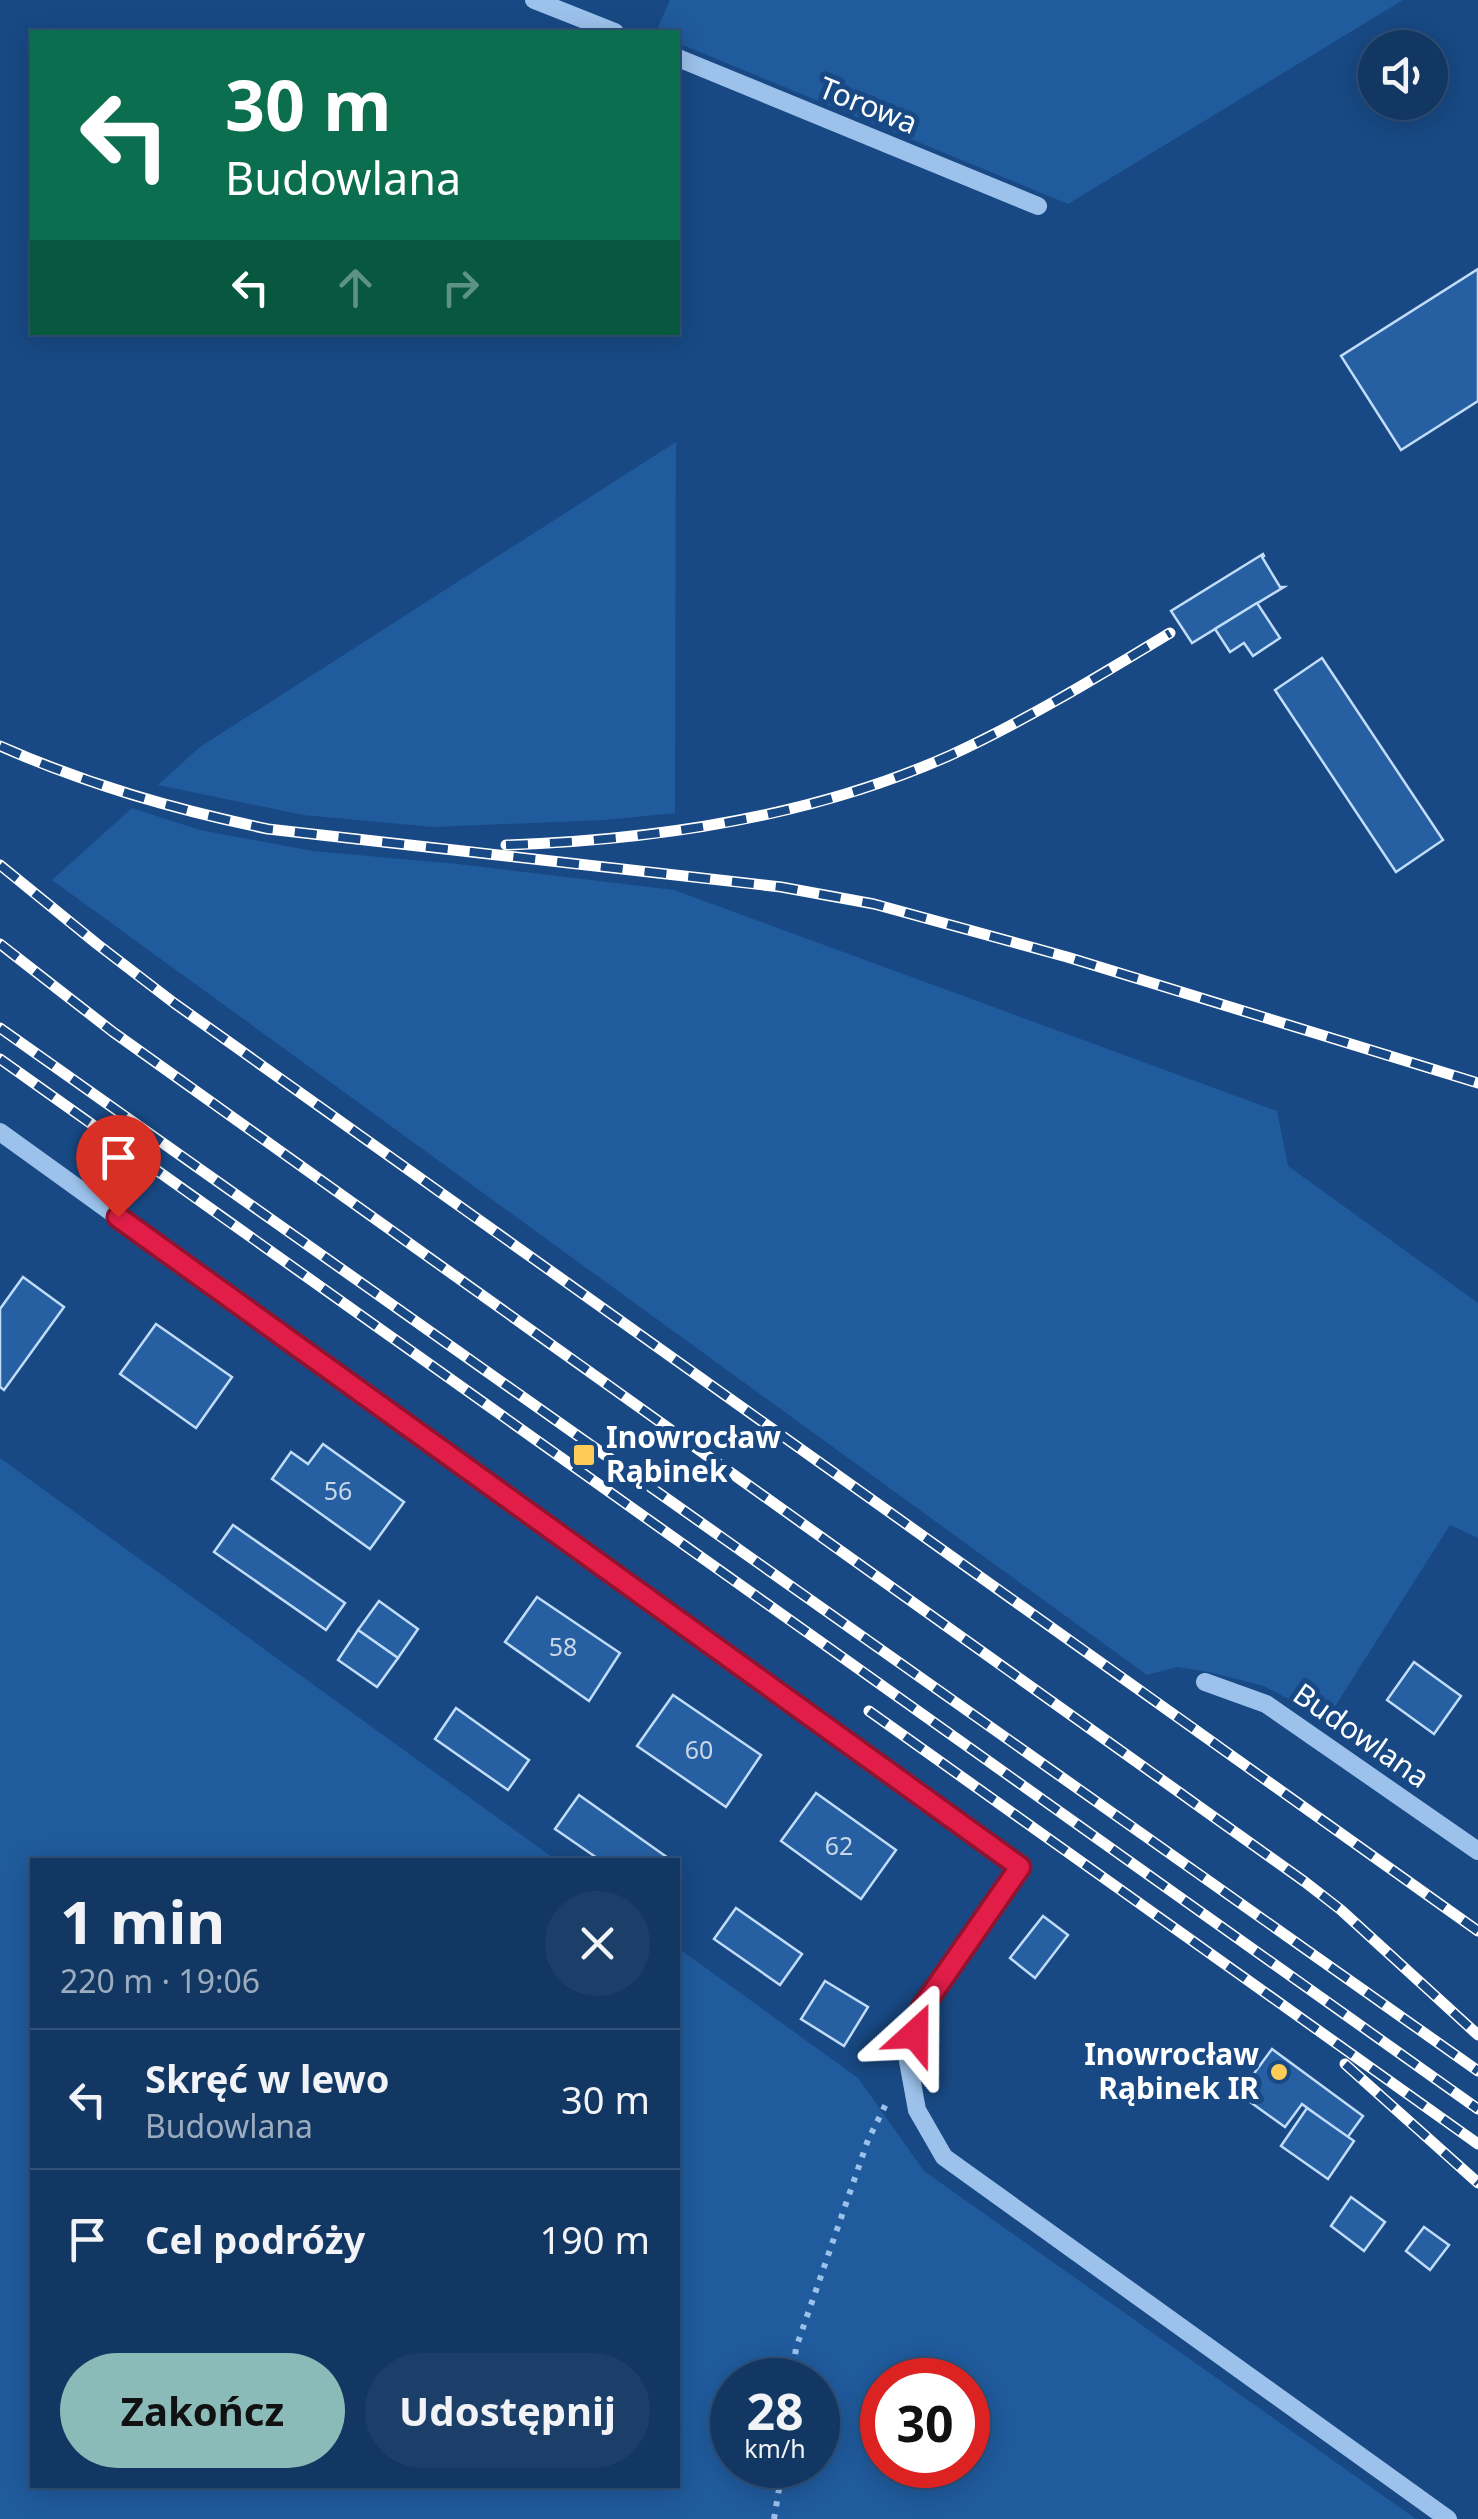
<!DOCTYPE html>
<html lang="pl">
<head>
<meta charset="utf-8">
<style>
  :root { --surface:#123763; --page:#1b3f69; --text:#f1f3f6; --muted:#9cacbe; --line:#315178; --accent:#8bbbb9 }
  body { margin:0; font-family:"Noto Sans",sans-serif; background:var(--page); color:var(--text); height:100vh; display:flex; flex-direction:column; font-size:38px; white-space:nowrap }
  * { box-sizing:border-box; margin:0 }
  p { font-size:32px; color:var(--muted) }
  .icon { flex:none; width:55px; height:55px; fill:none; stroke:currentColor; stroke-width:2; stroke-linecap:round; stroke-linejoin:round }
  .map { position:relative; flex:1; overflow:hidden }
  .sheet { position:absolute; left:30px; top:1858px; width:650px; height:630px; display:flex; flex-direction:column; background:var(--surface); border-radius:0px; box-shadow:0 5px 25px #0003,0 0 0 2px var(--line) }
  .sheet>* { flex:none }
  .banner { position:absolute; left:30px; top:30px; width:650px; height:305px; border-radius:0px; box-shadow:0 5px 25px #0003,0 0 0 2px var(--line); background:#0b6e4f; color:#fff; overflow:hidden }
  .buttons { position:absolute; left:1358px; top:30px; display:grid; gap:20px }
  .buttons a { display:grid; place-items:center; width:90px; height:90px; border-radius:50%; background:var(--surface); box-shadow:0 5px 25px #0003,0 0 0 2px var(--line); font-size:50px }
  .speed { position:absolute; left:710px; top:2358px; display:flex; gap:20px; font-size:50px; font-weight:700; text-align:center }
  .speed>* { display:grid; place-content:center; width:130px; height:130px; border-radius:50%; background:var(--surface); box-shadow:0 5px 25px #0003,0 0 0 2px var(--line); line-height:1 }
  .speed small { font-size:25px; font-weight:400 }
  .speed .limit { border:15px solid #d22; background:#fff; color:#111 }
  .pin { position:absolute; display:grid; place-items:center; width:85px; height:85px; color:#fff; margin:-102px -42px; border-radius:50% 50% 50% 0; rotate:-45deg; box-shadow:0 0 10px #0007 }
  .pin .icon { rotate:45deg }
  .me { position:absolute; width:110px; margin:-55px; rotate:24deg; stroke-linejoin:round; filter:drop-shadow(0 0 8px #0008) }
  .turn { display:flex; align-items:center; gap:35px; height:210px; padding:0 30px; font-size:45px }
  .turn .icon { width:130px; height:130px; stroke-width:2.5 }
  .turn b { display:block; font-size:70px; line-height:85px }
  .lanes { display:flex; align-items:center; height:95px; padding:0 30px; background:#0003; justify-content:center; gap:50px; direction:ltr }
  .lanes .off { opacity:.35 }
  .round { display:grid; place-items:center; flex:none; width:105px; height:105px; border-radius:52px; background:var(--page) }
  .headline { display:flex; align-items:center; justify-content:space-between; height:170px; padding:0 30px }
  h1 { font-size:60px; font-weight:700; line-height:75px }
  .cta { display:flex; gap:20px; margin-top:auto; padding:20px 30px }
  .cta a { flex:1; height:115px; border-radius:60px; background:var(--accent); color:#111; font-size:40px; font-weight:700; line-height:115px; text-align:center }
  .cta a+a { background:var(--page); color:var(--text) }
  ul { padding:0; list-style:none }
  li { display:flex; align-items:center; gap:30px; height:140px; padding:0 30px; border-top:2px solid var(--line) }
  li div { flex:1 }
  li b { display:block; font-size:38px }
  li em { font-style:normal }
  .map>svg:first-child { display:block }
</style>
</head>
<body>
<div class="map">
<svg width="1478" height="2519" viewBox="0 0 1478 2519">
  <rect width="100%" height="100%" fill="#184984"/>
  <g fill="#205b9d" fill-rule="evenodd">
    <polygon points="670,0 1403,0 1068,204 678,43 678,32 656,32"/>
    <polygon points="676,442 675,813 605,820 433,827 303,815 158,785 200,747"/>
    <polygon points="132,808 200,830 313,851 457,864 674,890 1277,1111 1288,1166 1478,1303 1478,1538 1450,1525 1327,1719 1264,1686 1209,1672 1177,1667 1147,1675 52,880"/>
    <path d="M0 1458 556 1860H32V2485H678V1948L858 2078 924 2171 1416 2519H0ZM732 2380H818V2465H732ZM882 2380H968V2465H882Z"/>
  </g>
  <g fill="#2660a3" stroke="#c1dcf9" stroke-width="2.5">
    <polygon points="1478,269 1478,401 1401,450 1341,356"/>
    <polygon points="1263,554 1264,556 1262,557 1280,587 1284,587 1192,643 1171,611"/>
    <polygon points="1257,603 1280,638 1253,656 1244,643 1230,652 1215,629"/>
    <polygon points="1322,658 1443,840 1396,872 1275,690"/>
    <polygon points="23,1277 64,1307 4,1390 0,1387 0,1309"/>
    <polygon points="156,1324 232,1377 196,1428 120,1374"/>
    <polygon points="323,1444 404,1502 370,1549 272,1479 291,1452 308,1464"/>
    <polygon points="233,1525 345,1603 326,1630 214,1552"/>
    <polygon points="537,1597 620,1653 589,1701 505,1642"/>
    <polygon points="379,1601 418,1629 398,1658 358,1630"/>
    <polygon points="358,1630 398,1658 377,1687 338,1660"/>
    <polygon points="1414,1662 1461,1696 1434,1734 1387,1700"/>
    <polygon points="673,1695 761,1755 726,1807 637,1746"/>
    <polygon points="456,1708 529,1760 508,1790 435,1739"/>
    <polygon points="816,1793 896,1850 861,1899 781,1841"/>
    <polygon points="579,1795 671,1860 600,1860 555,1829"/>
    <polygon points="736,1908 802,1954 780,1985 714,1939"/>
    <polygon points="1043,1916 1068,1935 1035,1978 1010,1958"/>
    <polygon points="825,1981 868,2007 844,2046 801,2019"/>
    <polygon points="1272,2049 1363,2116 1347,2138 1302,2104 1285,2127 1239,2094"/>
    <polygon points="1307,2108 1354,2141 1328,2179 1281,2146"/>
    <polygon points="1351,2197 1385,2222 1364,2251 1331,2226"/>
    <polygon points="1424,2227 1449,2245 1430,2270 1406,2251"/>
  </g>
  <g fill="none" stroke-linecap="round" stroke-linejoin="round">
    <g stroke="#9cc2ec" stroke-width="6" stroke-dasharray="5 8" stroke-linecap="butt">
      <polyline points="792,2380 796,2348 868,2140 887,2102"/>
      <polyline points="774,2519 783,2465"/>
    </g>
    <g stroke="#9cc2ec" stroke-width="18">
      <polyline points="534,0 615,32"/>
      <polyline points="678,58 1038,206"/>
      <polyline points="0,1132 1020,1867 922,2008 908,2061 917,2110 944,2157 1448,2519"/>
      <polyline points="1205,1682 1266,1704 1478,1851"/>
    </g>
    <g stroke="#fff" stroke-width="11">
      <g id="rail">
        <path d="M0 746C89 785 173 809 268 829L781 887 874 904 1067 957 1478 1083"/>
        <path d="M506 845C657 840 812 817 951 755 1027 720 1099 676 1170 633"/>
        <polyline points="0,865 97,944 174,1003 1478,1931"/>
        <polyline points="0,944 113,1032 1305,1882 1341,1910 1478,2035"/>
        <polyline points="0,1028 1478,2071"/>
        <polyline points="0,1059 1478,2109"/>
        <polyline points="869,1711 1478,2144"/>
        <polyline points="1345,2064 1478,2183"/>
      </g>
    </g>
    <use href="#rail" stroke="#184984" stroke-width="8" stroke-dasharray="22" stroke-linecap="butt"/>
  </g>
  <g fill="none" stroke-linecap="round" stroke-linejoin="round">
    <g stroke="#92132f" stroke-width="25">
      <polyline id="route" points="118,1217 1020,1867 922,2008 915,2034"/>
    </g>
    <use href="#route" stroke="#e11d48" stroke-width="18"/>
  </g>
  <g fill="#ffcc58" stroke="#184984" stroke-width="4">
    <rect x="572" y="1443" width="24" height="24" rx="5"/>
    <circle cx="1279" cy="2072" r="10"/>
  </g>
  <g text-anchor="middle" stroke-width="10" stroke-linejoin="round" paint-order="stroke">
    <g font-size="25" fill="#c9d7e8">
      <text x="338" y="1500">56</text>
      <text x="563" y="1656">58</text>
      <text x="699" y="1759">60</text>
      <text x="839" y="1855">62</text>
    </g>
    <g font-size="30" fill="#fff" stroke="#184984">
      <text transform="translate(868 106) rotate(22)" y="10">Torowa</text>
      <text transform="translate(1361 1736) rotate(35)" y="10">Budowlana</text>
    </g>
    <g font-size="30" font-weight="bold" fill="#fff" stroke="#184984" text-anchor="start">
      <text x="606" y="1448">Inowrocław<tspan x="606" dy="34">Rąbinek</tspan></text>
      <text x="1259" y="2065" text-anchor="end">Inowrocław<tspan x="1259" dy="34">Rąbinek IR</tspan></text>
    </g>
  </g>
</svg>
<div class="buttons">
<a><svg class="icon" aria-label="sound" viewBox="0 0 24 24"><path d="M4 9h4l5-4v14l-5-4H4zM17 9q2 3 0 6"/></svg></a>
</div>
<div class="speed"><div>28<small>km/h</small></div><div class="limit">30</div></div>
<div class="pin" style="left:118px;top:1217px;background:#d93025"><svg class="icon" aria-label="arrive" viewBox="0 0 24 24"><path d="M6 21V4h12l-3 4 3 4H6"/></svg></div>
<svg class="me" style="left:915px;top:2034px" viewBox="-20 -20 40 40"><path d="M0-17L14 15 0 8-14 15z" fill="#e11d48" stroke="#fff" stroke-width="4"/></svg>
<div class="banner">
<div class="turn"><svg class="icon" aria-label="left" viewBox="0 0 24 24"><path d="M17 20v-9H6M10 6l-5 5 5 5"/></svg><div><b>30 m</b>Budowlana</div></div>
<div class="lanes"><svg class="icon" aria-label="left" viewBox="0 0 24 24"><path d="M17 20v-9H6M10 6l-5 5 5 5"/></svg><svg class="icon off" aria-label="ahead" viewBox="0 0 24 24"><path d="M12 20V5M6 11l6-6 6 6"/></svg><svg class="icon off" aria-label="right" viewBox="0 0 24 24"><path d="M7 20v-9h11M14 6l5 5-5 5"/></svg></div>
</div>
<section class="sheet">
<div class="headline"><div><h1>1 min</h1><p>220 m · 19:06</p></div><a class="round"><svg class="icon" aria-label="close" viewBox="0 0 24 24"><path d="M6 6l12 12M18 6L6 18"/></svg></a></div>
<ul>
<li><svg class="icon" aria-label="left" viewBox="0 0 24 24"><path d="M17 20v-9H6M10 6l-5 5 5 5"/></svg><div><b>Skręć w lewo</b><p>Budowlana</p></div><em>30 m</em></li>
<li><svg class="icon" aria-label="arrive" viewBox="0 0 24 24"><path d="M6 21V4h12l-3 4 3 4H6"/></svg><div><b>Cel podróży</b></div><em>190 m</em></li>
</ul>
<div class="cta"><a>Zakończ</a><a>Udostępnij</a></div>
</section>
</div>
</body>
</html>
